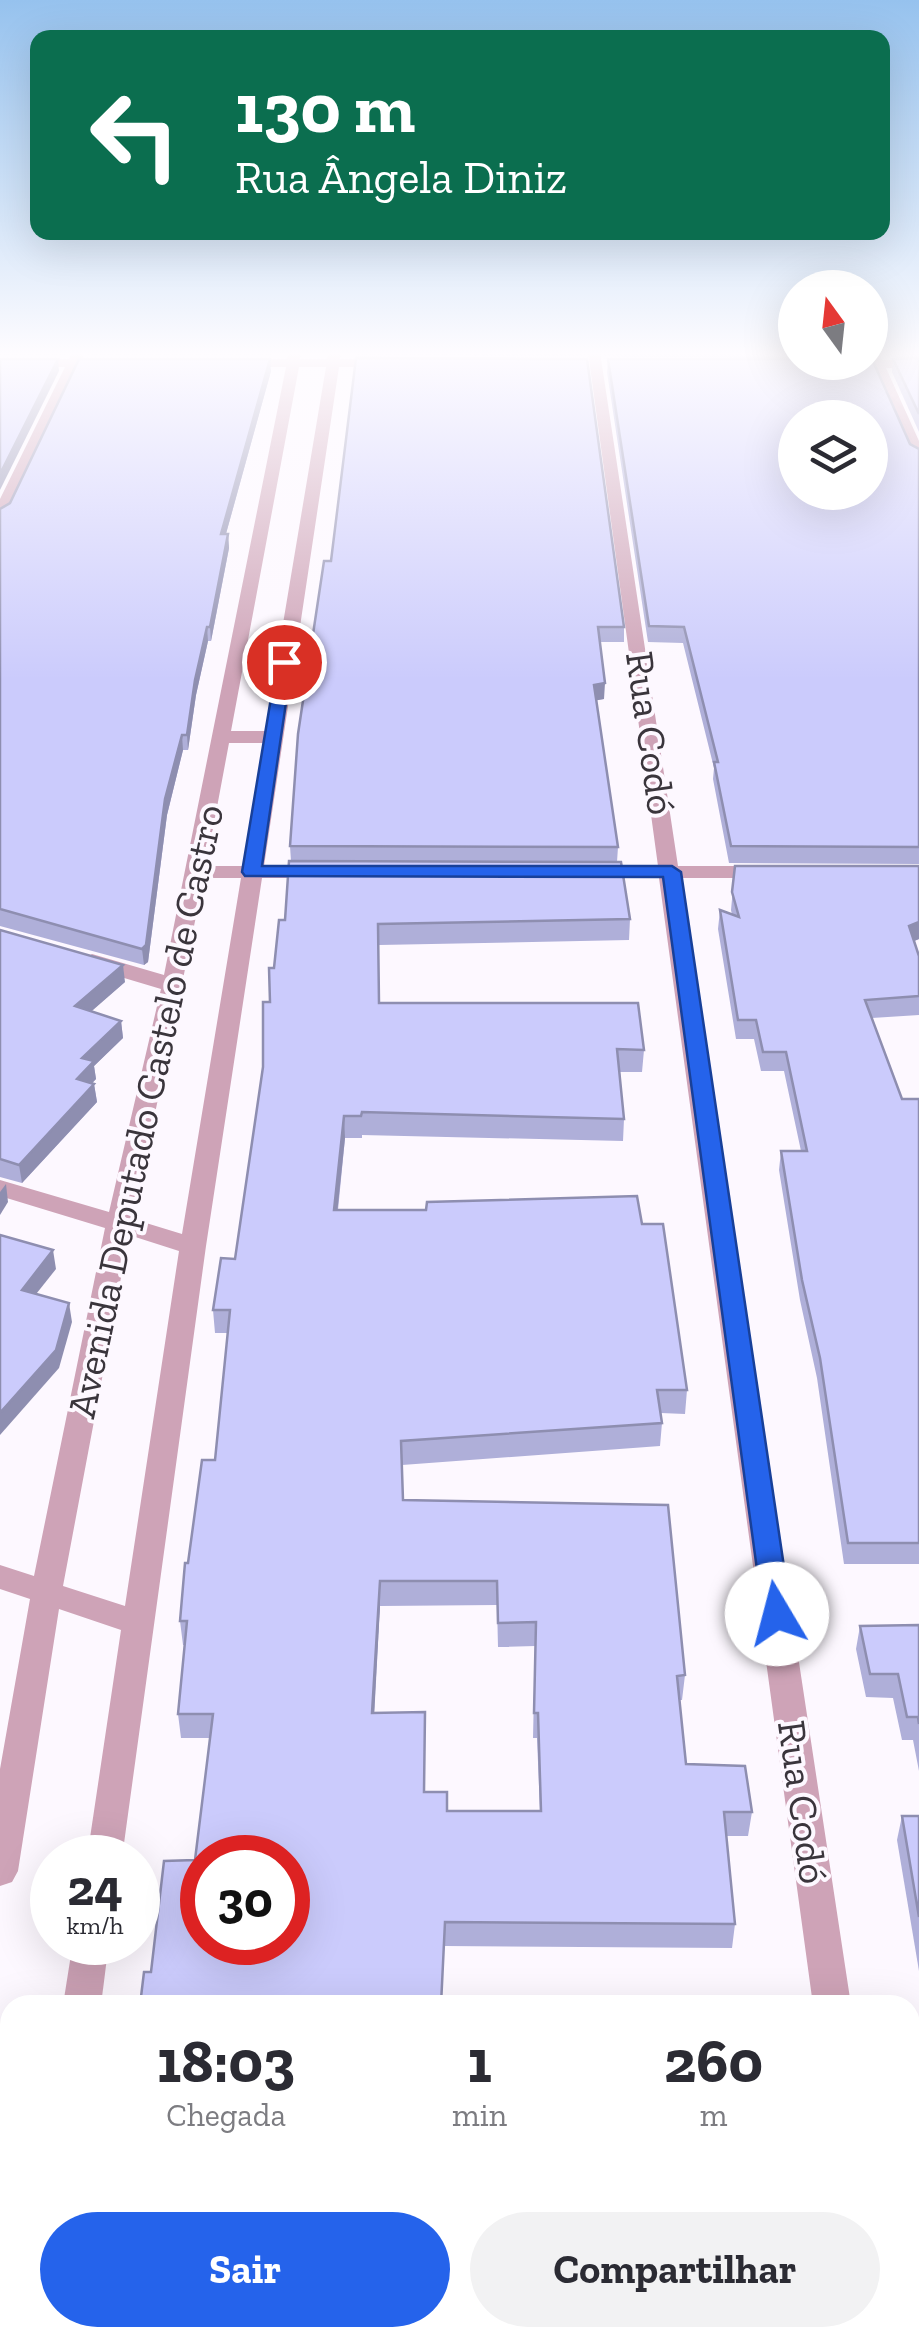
<!DOCTYPE html>
<html lang="pt">
<head>
<meta charset="utf-8">
<style>
  :root { --surface:#fff; --page:#f2f2f3; --text:#2b2b33; --muted:#7c7c81; --accent:#2563eb }
  body { margin:0; font-family:"Zilla Slab",serif; background:var(--page); color:var(--text); height:100vh; display:flex; flex-direction:column; font-size:38px; white-space:nowrap }
  * { box-sizing:border-box; margin:0 }
  p { font-size:32px; color:var(--muted) }
  .icon { flex:none; width:55px; height:55px; fill:none; stroke:currentColor; stroke-width:2; stroke-linecap:round; stroke-linejoin:round }
  .map { position:relative; flex:1; overflow:hidden }
  .details { position:absolute; left:0px; top:1995px; width:920px; height:352px; display:flex; flex-direction:column; background:var(--surface); border-radius:30px 30px 0 0; box-shadow:0 10px 40px #0002 }
  .details>* { flex:none }
  .banner { position:absolute; left:30px; top:30px; width:860px; height:210px; border-radius:20px; box-shadow:0 10px 40px #0002; background:#0b6e4f; color:#fff; overflow:hidden }
  .needle { width:65px; rotate:345deg }
  .tools { position:absolute; left:778px; top:270px; display:grid; gap:20px }
  .tools a { display:grid; place-items:center; width:110px; height:110px; border-radius:50%; background:var(--surface); box-shadow:0 10px 40px #0002; font-size:50px }
  .speed { position:absolute; left:30px; top:1835px; display:flex; gap:20px; font-size:50px; font-weight:700; text-align:center }
  .speed>* { display:grid; place-content:center; width:130px; height:130px; border-radius:50%; background:var(--surface); box-shadow:0 10px 40px #0002; line-height:1 }
  .speed small { font-size:25px; font-weight:400 }
  .speed .limit { border:15px solid #d22; background:#fff; color:#111 }
  .pin { position:absolute; display:grid; place-items:center; width:85px; height:85px; color:#fff; margin:-42px; border:5px solid #fff; border-radius:50%; box-shadow:0 2px 10px #0007 }
  .me { position:absolute; width:110px; margin:-55px; rotate:352deg; stroke-linejoin:round; filter:drop-shadow(0 0 8px #0008) }
  .turn { display:flex; align-items:center; gap:35px; height:210px; padding:0 40px; font-size:45px }
  .turn .icon { width:130px; height:130px; stroke-width:2.5 }
  .turn b { display:block; font-size:70px; line-height:85px }
  .eta { display:flex; justify-content:space-evenly; align-items:center; height:170px; text-align:center }
  .eta b { font-size:60px; font-weight:800; line-height:70px }
  .primary-button { display:flex; gap:20px; margin-top:auto; padding:20px 40px }
  .primary-button a { flex:1; height:115px; border-radius:60px; background:var(--accent); color:#fff; font-size:40px; font-weight:800; line-height:115px; text-align:center }
  .primary-button a+a { background:var(--page); color:var(--text) }
  .map>svg:first-child { display:block }
</style>
</head>
<body>
<div class="map">
<svg width="919" height="2346" viewBox="0 0 919 2346">
  <rect width="100%" height="100%" fill="#fdf8ff"/>
  <g fill="none" stroke-linecap="round" stroke-linejoin="round">
    <g fill="#cea3b7" fill-rule="evenodd">
      <polygon points="72,352 84,352 82,359 109,359 116,363 109,367 78,367 8,515 0,520 0,499 65,367 0,367 0,359 69,359"/>
      <path d="M289 352H301L300 359H327L329 352H341L340 359H389L396 363 389 367H339L264 866H320L330 872 320 878H262L206 1246 122 1858H87L121 1630 59 1609 18 1871 12 1882 0 1886V1769L30 1599 0 1589V1565L34 1576 105 1228 0 1196V1180L109 1212 161 989 84 966 81 961 92 954 164 975 286 367H239L232 363 239 359H287ZM299 367H326L265 731H231ZM229 743H264L243 866H206ZM204 878H241L182 1234 133 1219ZM129 1235 179 1251 125 1606 63 1586Z"/>
      <polygon points="588,352 600,352 678,866 765,866 775,872 765,878 680,878 851,2005 813,2005 659,878 590,878 580,872 590,866 658,866"/>
      <polygon points="870,352 878,352 882,360 919,360 919,368 886,368 919,441 919,461 912,457 873,368 844,368 837,364 870,362"/>
      <polygon points="73,1942 109,1942 101,2005 63,2005"/>
      <rect x="910" y="2118" width="9" height="38"/>
      <rect x="0" y="2124" width="10" height="38"/>
      <polygon points="12,2338 54,2338 53,2346 11,2346"/>
      <polygon points="860,2338 902,2338 903,2346 861,2346"/>
    </g>
  </g>
  <g fill="#afafd9" fill-rule="evenodd">
    <polygon points="0,352 69,352 67,355 0,355"/>
    <polygon points="86,352 274,352 274,355 87,355"/>
    <polygon points="358,352 585,352 585,356 358,355"/>
    <polygon points="602,352 795,352 795,358 605,356"/>
    <polygon points="881,352 919,352 919,357 884,356"/>
    <polygon points="919,358 919,432 892,372 893,359"/>
    <polygon points="608,359 910,444 919,449 919,864 729,863 713,779 714,768 683,643 648,642 607,372"/>
    <polygon points="271,371 226,534 228,534 229,548 211,641 208,641 196,695 188,750 183,750 167,815 148,962 144,965 0,926 0,509"/>
    <path d="M324 561 624 627V642H600L604 699 596 700 618 847 617 862 630 919 629 940 379 945V1003L644 1050 642 1072H620L624 1119 623 1141 362 1135V1138H345L338 1210 642 1224 687 1390 685 1414 661 1413 662 1423 660 1446 402 1465 403 1500 685 1675 682 1700H680L686 1764 752 1812 748 1836H726L735 1924 732 1948 445 1946 151 1972 195 1860 210 1738H181L178 1714 185 1645H183L180 1621 188 1563 215 1460 228 1333H215L213 1310 235 1259 263 1067 274 968 285 920 291 861 290 846ZM497 1605 498 1647 535 1646 533 1738H537L540 1811H447L424 1792 374 1713 380 1606Z"/>
    <polygon points="735,866 919,866 919,939 914,941 919,956 919,1015 872,1018 902,1099 919,1099 919,1564 844,1564 817,1378 800,1300 779,1170 781,1151 801,1151 784,1071 761,1071 754,1039 736,1039 718,929 720,910 732,915 731,910"/>
    <polygon points="0,930 125,982 91,1011 121,1021 123,1038 94,1066 96,1079 92,1083 94,1084 97,1102 22,1183 0,1177"/>
    <polygon points="919,1625 919,1771 913,1740 902,1740 893,1698 866,1697 856,1649 860,1626"/>
    <polygon points="902,1816 919,1816 919,1971 897,1840"/>
    <polygon points="116,2338 806,2338 807,2346 115,2346"/>
  </g>
  <g fill="#8e8eb0">
    <polygon points="58,359 59,371 0,490 0,474"/>
    <polygon points="270,359 271,371 222,548 221,534"/>
    <polygon points="228,534 229,548 211,641 210,627"/>
    <polygon points="207,627 208,641 196,695 188,750 187,735 195,680"/>
    <polygon points="605,683 604,699 593,701 594,685"/>
    <polygon points="182,735 183,750 167,815 148,962 144,965 142,949 165,799"/>
    <polygon points="919,922 919,939 907,944 909,926"/>
    <polygon points="123,965 125,982 77,1024 75,1006"/>
    <polygon points="121,1021 123,1038 94,1066 96,1079 79,1097 77,1079 82,1058"/>
    <polygon points="94,1084 97,1102 22,1183 19,1165"/>
    <polygon points="344,1116 345,1138 335,1233 334,1210"/>
    <polygon points="6,1184 8,1202 0,1215 0,1192"/>
    <polygon points="53,1250 56,1269 25,1308 22,1290"/>
    <polygon points="69,1303 72,1322 59,1368 0,1435 0,1413"/>
    <polygon points="380,1581 380,1606 373,1737 372,1713"/>
  </g>
  <g fill="#cbcbfc" stroke="#8e8eb0" stroke-width="2.5" fill-rule="evenodd">
    <polygon points="356,358 587,359 624,627 598,627 605,683 594,685 618,847 290,846 298,734 324,561 331,561"/>
    <polygon points="919,358 919,414 893,359"/>
    <polygon points="0,359 58,359 0,474"/>
    <polygon points="79,359 270,359 221,534 228,534 210,627 207,627 195,680 187,735 182,735 165,799 146,945 142,949 0,909 0,509 10,503"/>
    <path d="M608 359H795V362H870V359H872L910 444 919 449V847L731 846 714 762H718L684 627 649 626ZM795 418H870V492H795Z"/>
    <path d="M289 861 621 862 630 919 378 924 379 1003H638L644 1050 617 1049 624 1119 362 1112 361 1116H344L334 1210H426L427 1202 637 1196 642 1224H663L687 1390H657L662 1423 401 1441 403 1500 668 1505 685 1675 677 1676 686 1764 745 1766 752 1812H724L735 1924 445 1922 441 2005H140L144 1972H151L164 1861 195 1860 213 1714H178L187 1621H180L185 1563H188L202 1460H215L230 1310H213L221 1258 235 1259 263 1067V1002H270L269 968H274L279 920H285ZM380 1581H497L498 1623 536 1622 534 1713H538L541 1811H447V1792H424L425 1712 372 1713ZM202 1858H288V1942H202Z"/>
    <polygon points="735,866 919,866 919,922 909,926 919,956 919,996 865,1000 902,1099 919,1099 919,1543 848,1543 820,1358 802,1280 781,1151 807,1151 786,1052 763,1052 756,1020 738,1020 720,910 739,917 732,892"/>
    <polygon points="0,930 123,965 75,1006 121,1021 82,1058 94,1061 77,1079 94,1084 19,1165 0,1159"/>
    <polygon points="0,1235 53,1250 22,1290 69,1303 56,1350 0,1413"/>
    <polygon points="919,1625 919,1724 918,1717 907,1717 898,1674 870,1674 860,1626"/>
    <polygon points="902,1816 919,1816 919,1917"/>
    <polygon points="116,2338 170,2338 170,2346 115,2346"/>
    <polygon points="528,2338 806,2338 807,2346 528,2346"/>
  </g>
  <linearGradient id="sky" x2="0" y2="1"><stop stop-color="#96c2ee"/><stop offset="0.52" stop-color="#fefcff"/><stop offset="1" stop-color="#fefcff" stop-opacity="0"/></linearGradient>
  <rect width="919" height="680" fill="url(#sky)"/>
  <polygon fill="#2563eb" stroke="#184099" stroke-width="2.5" points="284,658 292,662 262,866 672,866 681,872 791,1614 787,1622 777,1625 767,1622 763,1614 663,877 245,876 242,872 277,662"/>
  <g text-anchor="middle" stroke-width="8" stroke-linejoin="round" paint-order="stroke">
    <g font-size="40" fill="#3a353c" stroke="#fdf8ff">
      <text transform="translate(651 733) rotate(82)" y="14">Rua Codó</text>
      <text transform="translate(145 1111) rotate(-78)" y="14">Avenida Deputado Castelo de Castro</text>
      <text transform="translate(803 1802) rotate(82)" y="14">Rua Codó</text>
    </g>
  </g>
</svg>
<div class="tools">
<a><svg class="needle" viewBox="-14 -14 28 28"><path d="M0-13l5 13h-10z" fill="#e53935"/><path d="M0 13l5-13h-10z" fill="#7c7c81"/></svg></a>
<a><svg class="icon" aria-label="layers" viewBox="0 0 24 24"><path d="M12 4l9 5-9 5-9-5zM3 14l9 5 9-5"/></svg></a>
</div>
<div class="speed"><div>24<small>km/h</small></div><div class="limit">30</div></div>
<div class="pin" style="left:284px;top:662px;background:#d93025"><svg class="icon" aria-label="arrive" viewBox="0 0 24 24"><path d="M6 21V4h12l-3 4 3 4H6"/></svg></div>
<svg class="me" style="left:777px;top:1614px" viewBox="-20 -20 40 40"><circle r="19" fill="#fff"/><path d="M0-13L10 11 0 6-10 11z" fill="#2563eb"/></svg>
<div class="banner">
<div class="turn"><svg class="icon" aria-label="left" viewBox="0 0 24 24"><path d="M17 20v-9H6M10 6l-5 5 5 5"/></svg><div><b>130 m</b>Rua Ângela Diniz</div></div>
</div>
<section class="details">
<div class="eta">
<div><b>18:03</b><p>Chegada</p></div>
<div><b>1</b><p>min</p></div>
<div><b>260</b><p>m</p></div>
</div>
<div class="primary-button"><a>Sair</a><a>Compartilhar</a></div>
</section>
</div>
</body>
</html>
